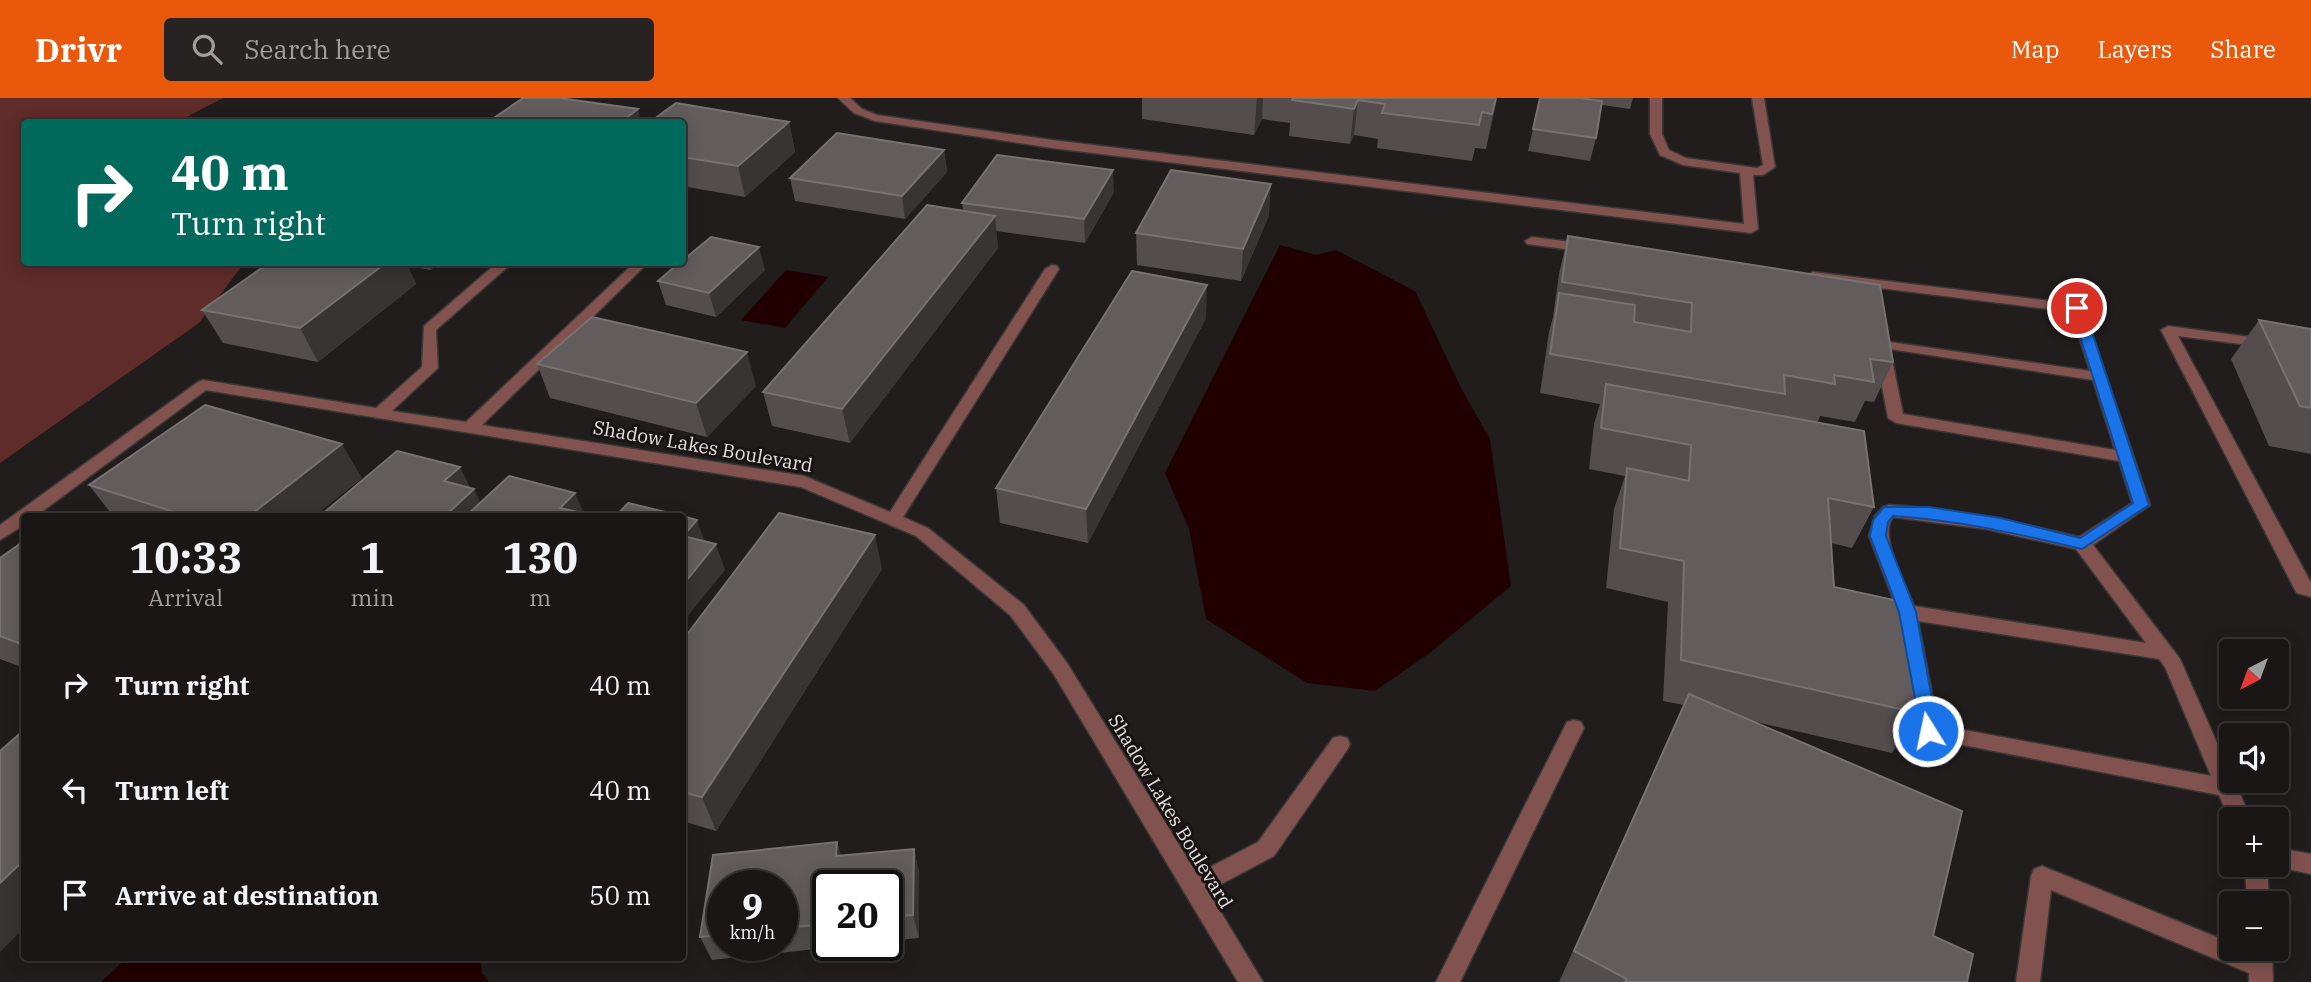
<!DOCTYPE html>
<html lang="en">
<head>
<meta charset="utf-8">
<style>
  :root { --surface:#191615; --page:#262322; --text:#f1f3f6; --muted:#9f9fa0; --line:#373534; --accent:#ea580c }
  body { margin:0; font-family:"IBM Plex Serif",serif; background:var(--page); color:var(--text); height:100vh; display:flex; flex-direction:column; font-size:26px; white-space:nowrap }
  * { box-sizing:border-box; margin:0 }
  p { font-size:23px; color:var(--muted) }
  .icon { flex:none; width:38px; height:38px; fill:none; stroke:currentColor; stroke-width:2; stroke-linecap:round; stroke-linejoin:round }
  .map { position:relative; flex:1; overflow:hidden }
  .panel { position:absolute; left:21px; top:415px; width:665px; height:448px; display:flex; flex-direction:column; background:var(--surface); border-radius:7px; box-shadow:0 4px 18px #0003,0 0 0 2px var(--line) }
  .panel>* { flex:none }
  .banner { position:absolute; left:21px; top:21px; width:665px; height:147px; border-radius:7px; box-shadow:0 4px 18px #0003,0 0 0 2px var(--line); background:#00695c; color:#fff; overflow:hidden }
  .needle { width:46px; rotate:221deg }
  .controls { position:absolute; left:2219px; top:541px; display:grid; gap:14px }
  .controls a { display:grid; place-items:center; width:70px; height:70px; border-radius:7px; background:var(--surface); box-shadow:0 4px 18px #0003,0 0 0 2px var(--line); font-size:35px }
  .speed { position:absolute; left:707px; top:772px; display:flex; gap:14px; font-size:35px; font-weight:700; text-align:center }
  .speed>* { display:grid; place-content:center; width:91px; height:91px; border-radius:50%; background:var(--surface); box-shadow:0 4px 18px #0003,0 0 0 2px var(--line); line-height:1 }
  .speed small { font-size:18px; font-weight:400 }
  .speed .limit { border:4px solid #111; border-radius:10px; background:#fff; color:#111 }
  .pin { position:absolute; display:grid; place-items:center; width:60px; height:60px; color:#fff; margin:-30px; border:4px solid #fff; border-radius:50%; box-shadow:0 2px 7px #0007 }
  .me { position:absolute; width:77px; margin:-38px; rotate:350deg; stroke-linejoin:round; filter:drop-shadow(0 0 5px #0008) }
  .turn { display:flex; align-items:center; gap:24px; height:147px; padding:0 35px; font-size:32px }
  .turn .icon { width:91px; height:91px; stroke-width:2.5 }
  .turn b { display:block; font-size:49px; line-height:60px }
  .eta { display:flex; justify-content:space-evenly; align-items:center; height:119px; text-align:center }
  .eta b { font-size:42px; font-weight:700; line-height:49px }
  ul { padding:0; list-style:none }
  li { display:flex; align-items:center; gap:21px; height:105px; padding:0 35px }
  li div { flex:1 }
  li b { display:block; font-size:26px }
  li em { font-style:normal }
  header { display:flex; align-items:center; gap:42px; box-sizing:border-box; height:98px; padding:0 35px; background:var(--accent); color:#fff }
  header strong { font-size:33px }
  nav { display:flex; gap:38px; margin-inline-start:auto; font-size:24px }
  .search { width:490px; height:63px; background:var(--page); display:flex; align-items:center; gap:18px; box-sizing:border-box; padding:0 24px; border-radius:7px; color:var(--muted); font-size:26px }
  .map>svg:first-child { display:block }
</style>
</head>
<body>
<header>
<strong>Drivr</strong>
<div class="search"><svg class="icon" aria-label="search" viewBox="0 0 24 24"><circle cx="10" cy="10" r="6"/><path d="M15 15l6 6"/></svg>Search here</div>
<nav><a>Map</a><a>Layers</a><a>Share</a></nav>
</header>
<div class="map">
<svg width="2311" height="884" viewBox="0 0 2311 884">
  <rect width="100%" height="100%" fill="#211d1c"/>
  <polygon fill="#602c29" points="0,0 223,0 177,24 24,24 24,164 244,165 199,225 0,365"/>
  <g fill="#210001">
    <polygon points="1280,147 1316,157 1336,152 1415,193 1461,290 1490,341 1511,488 1431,554 1375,593 1307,585 1206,521 1189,431 1165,375"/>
    <polygon points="786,172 828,179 785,230 741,222"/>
    <polygon points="128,859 480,859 482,875 489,884 101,884"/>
  </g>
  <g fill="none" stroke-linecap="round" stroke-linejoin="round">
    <g stroke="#3c3837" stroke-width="3">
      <g id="minor">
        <polygon points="838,0 850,0 862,11 877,17 1052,42 1744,126 1740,75 1683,67 1660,57 1650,36 1650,0 1662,0 1662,36 1669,52 1686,60 1757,70 1763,67 1752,0 1764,0 1775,69 1763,77 1753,77 1758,131 1751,135 1052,50 875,23 854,15"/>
        <polygon points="1532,139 1587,146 1594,150 1587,154 1527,146 1525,143"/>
        <polygon points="498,164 513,164 436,232 438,270 392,313 466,324 635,164 649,164 482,327 804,378 890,414 1045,171 1052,167 1057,168 1059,171 903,419 928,430 1024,507 1067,565 1197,776 1258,744 1333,640 1340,638 1347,640 1350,646 1347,652 1274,758 1208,793 1263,884 1238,884 1053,575 1010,517 916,438 801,389 206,292 36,418 24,418 24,427 0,442 0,427 198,284 203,282 376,310 422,269 424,228"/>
        <path d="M1813 174 2082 207 2150 407 2093 447 2180 561 2231 677V682H2234L2251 721H2231V725L2219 697 1922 639 1898 514 1869 438 1875 418 1883 409 1889 407C1954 411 2016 424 2079 439L2132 405 2119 363 1896 325 1888 320 1874 245 1876 242 2090 273 2071 214 1808 181 1806 178ZM1890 251 2093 282 2115 352 1903 316ZM1893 419 1986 431 2076 451 2146 545 1914 508C1906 488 1878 437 1893 419ZM1918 523 2159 561 2165 569 2211 678 1938 627Z"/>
        <polygon points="2168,228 2311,247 2311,255 2178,238 2311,485 2311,499 2297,495 2294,490 2161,232"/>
        <polygon points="1574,622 1581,624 1584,630 1460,884 1436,884 1567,624"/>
        <polygon points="2277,750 2311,756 2311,776 2269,767 2277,766"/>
        <polygon points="2245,766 2267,766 2269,805 2247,805"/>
        <polygon points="2042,768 2231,845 2231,850 2272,850 2273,884 2249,884 2249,875 2051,792 2040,884 2016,884 2031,778 2034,771"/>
      </g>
    </g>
    <use href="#minor" fill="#81524e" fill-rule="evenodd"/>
  </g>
  <g fill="#534e4d" fill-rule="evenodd">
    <polygon points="1142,0 1497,0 1486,51 1475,50 1472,63 1377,50 1378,41 1354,37 1350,46 1289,38 1290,25 1262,21 1254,37 1142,21"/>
    <polygon points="1540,0 1633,0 1630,11 1602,7 1596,40 1590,63 1528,53"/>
    <polygon points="682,24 789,24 795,54 745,99 682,88"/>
    <polygon points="944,52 947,74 905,121 795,103 790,80"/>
    <polygon points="1114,94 1085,145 996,133 998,150 850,345 772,328 763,294 963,113 962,105"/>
    <polygon points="1269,117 1241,183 1137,167 1136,135"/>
    <polygon points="1568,138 1893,264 1874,304 1865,303 1855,324 1820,318 1817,325 1874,409 1852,450 1831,445 1834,489 1918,615 1892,655 1752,623 1933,838 1967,884 1559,884 1684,607 1663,603 1668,504 1606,490 1614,411 1625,378 1589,371 1594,326 1600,306 1540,295 1549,234 1553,219 1559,176"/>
    <polygon points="270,164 441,164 431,172 407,168 416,186 318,264 223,245 202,212"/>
    <polygon points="765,172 716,219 666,207 658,183"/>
    <polygon points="1206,220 1088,445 1000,425 996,390"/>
    <polygon points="2259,222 2311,231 2311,356 2269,348 2231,261"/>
    <polygon points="537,266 756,288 707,339 550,300"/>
    <polygon points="362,380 314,418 113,418 89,387"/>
    <polygon points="24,443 24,570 0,561 0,460"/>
    <polygon points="882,471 716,733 682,723 682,543"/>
    <path d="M837 744 841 758 914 751 919 775V840L887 843V788H828V847H854L712 862 700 839 713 757ZM723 788H782V847H723Z"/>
  </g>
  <g fill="#383433">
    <polygon points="1257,0 1263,0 1262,21 1254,37"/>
    <polygon points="1496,0 1497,0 1494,16 1486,51"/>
    <polygon points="1358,2 1354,37 1350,46 1354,11"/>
    <polygon points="638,11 641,24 621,24"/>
    <polygon points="789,24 795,54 745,99 738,68"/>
    <polygon points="944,52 947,74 905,121 902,98"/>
    <polygon points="1113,72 1114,94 1085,145 1084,121"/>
    <polygon points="1271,86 1269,117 1241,183 1243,151"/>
    <polygon points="995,118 998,150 850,345 842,311"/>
    <polygon points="759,149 765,172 716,219 709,195"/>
    <polygon points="387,164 406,164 416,186 318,264 300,230"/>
    <polygon points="428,164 441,164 431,172"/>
    <polygon points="1207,187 1206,220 1088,445 1086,411"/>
    <polygon points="747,254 756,288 707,339 696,305"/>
    <polygon points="342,346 362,380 314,418 249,418"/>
    <polygon points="460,369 472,393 474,391 486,416 484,418 445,418 444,383"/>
    <polygon points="575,395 585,418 560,410"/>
    <polygon points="697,422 706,447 683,438"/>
    <polygon points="875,437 882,471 716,733 702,699"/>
    <polygon points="716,446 725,472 682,525 682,488"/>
    <polygon points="837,744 844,769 836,758"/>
    <polygon points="914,751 919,775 919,840 913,817"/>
    <polygon points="24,762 24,830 0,854 0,785"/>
  </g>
  <g fill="#625d5c" stroke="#767270" stroke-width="2">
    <polygon points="523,0 559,0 638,11 621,24 488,24"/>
    <polygon points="1293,0 1496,0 1492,16 1482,14 1479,27 1382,15 1385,6 1358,2 1354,11 1292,2"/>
    <polygon points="1540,0 1579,0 1602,3 1596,40 1533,31"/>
    <polygon points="676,5 789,24 738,68 682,59 682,24 650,24"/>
    <polygon points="837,35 944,52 902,98 790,80"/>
    <polygon points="997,57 1113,72 1084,121 962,105"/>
    <polygon points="1171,72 1271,86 1243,151 1136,135"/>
    <polygon points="927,107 995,118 842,311 763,294"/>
    <polygon points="1568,138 1880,187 1893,264 1870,261 1874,284 1834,277 1835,286 1784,277 1785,296 1550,256 1559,195 1635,207 1634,224 1691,234 1692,205 1562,184"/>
    <polygon points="711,139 759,149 709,195 658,183 680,164 682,164 682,163"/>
    <polygon points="270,164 387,164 300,230 202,212"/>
    <polygon points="1132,173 1207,187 1086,411 996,390"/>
    <polygon points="592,219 747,254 696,305 537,266"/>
    <polygon points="2259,222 2311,231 2311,310 2300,308"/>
    <polygon points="1606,286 1864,333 1874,409 1828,400 1834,489 1903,504 1918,615 1681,562 1684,463 1620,450 1627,370 1689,383 1691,347 1601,330"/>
    <polygon points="205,307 342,346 249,418 187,418 89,387"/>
    <polygon points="397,353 460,369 444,383 474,391 445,418 320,418"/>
    <polygon points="509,378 575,395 560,410 592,417 466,418"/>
    <polygon points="628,405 682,418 616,418"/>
    <polygon points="65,414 78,418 59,418"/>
    <polygon points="779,415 875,437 702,699 682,694 682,543"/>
    <polygon points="682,418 697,422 683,438 716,446 682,488"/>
    <polygon points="24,443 24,547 0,538 0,460"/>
    <polygon points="1689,596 1962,713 1933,838 1973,856 1967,884 1625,884 1627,881 1574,853"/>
    <polygon points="24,632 24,754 21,758 24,759 24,762 0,785 0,653"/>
    <polygon points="837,744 836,758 914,751 913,817 887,819 887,788 828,788 828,826 782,830 782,788 723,788 723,837 700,839 713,757"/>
  </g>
  <path fill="#1a73e8" stroke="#114b97" stroke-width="2" d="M2077 206 2084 210 2149 407 2082 451C2019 436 1958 422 1893 418L1888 424 1886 438 1916 514 1938 633 1935 638 1928 640 1922 638 1899 514 1870 438 1873 422 1884 409H1929L2001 420 2080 440 2133 405 2071 210Z"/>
  <g text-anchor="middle" stroke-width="6" stroke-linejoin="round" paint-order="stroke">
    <g font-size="19" fill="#e1dedd" stroke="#181413">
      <text transform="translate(703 348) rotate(10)" y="7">Shadow Lakes Boulevard</text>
      <text transform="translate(1171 713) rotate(59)" y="7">Shadow Lakes Boulevard</text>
    </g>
  </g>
</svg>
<div class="controls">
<a><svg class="needle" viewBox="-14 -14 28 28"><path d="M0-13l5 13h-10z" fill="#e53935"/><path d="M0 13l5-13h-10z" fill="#9f9fa0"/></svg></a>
<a><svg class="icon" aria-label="sound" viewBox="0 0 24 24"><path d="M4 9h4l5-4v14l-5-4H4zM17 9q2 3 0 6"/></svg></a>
<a>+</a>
<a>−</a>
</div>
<div class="speed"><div>9<small>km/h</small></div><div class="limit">20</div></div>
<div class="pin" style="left:2077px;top:210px;background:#d93025"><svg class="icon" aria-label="arrive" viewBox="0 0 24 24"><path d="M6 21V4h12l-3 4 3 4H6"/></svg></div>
<svg class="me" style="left:1928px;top:633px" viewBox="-20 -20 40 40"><circle r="17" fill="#1a73e8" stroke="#fff" stroke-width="3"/><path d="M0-11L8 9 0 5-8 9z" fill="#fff"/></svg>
<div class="banner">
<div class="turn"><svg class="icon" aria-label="right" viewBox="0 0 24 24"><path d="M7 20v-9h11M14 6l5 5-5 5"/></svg><div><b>40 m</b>Turn right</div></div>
</div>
<section class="panel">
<div class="eta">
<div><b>10:33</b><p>Arrival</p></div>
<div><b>1</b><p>min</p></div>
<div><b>130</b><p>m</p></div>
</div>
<ul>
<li><svg class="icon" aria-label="right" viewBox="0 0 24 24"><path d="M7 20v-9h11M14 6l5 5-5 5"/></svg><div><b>Turn right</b></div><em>40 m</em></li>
<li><svg class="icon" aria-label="left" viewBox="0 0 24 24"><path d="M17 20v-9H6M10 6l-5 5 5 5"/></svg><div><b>Turn left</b></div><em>40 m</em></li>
<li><svg class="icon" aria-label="arrive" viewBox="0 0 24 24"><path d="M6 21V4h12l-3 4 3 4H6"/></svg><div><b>Arrive at destination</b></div><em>50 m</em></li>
</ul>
</section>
</div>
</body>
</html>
